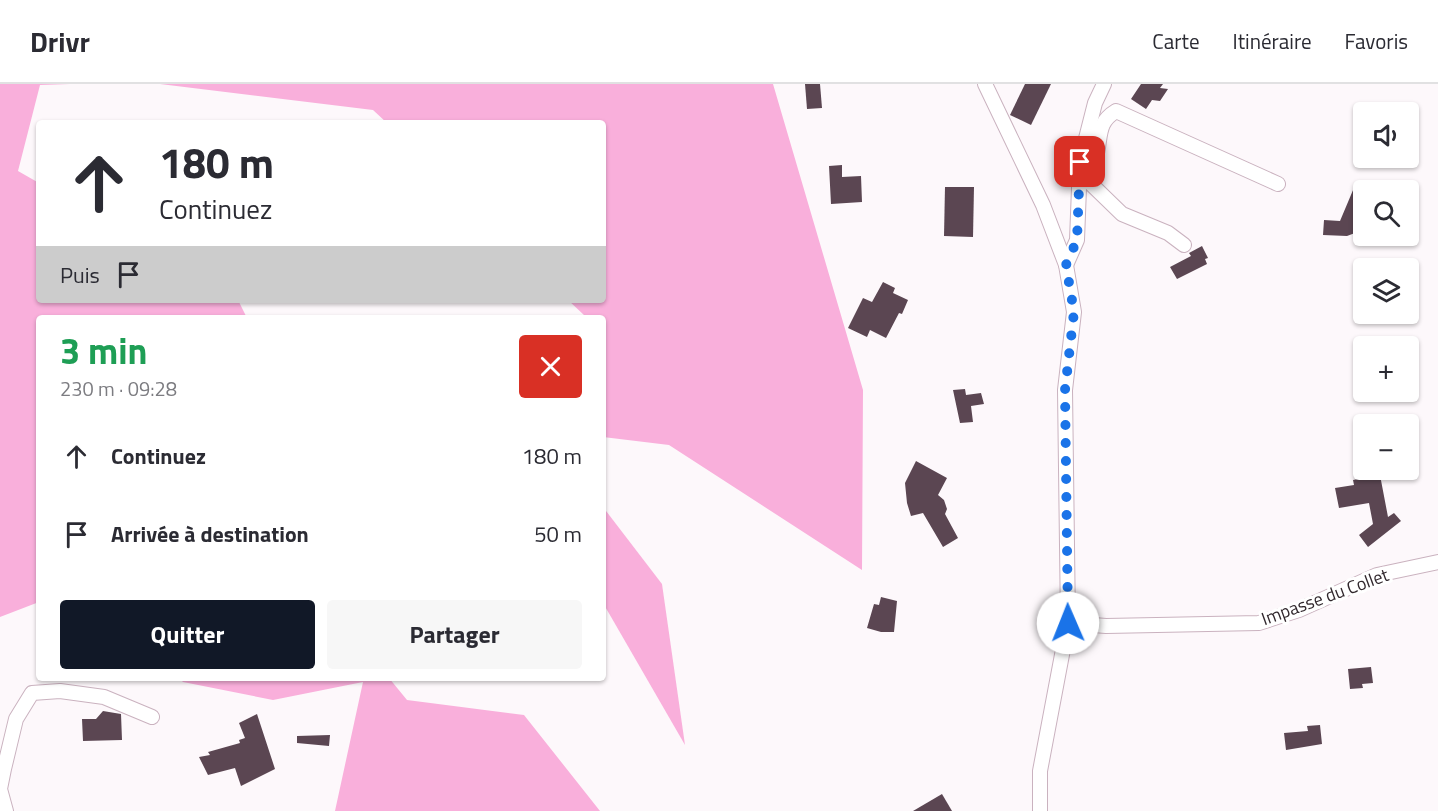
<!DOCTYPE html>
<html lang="fr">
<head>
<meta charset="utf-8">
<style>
  :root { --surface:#fff; --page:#f7f7f7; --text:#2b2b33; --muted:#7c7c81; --line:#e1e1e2; --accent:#111827 }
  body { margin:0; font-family:"Titillium Web",sans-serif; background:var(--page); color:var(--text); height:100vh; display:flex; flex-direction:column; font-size:22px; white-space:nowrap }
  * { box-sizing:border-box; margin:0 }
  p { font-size:20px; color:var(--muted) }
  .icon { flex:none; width:33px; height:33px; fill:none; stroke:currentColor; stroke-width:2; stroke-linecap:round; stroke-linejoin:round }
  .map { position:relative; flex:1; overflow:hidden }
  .details { position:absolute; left:36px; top:231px; width:570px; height:366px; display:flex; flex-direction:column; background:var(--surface); border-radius:6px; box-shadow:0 2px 4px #0004 }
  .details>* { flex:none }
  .guide { position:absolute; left:36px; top:36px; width:570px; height:183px; border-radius:6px; box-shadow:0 2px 4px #0004; background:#fff; color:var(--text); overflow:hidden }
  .tools { position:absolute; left:1353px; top:18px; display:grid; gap:12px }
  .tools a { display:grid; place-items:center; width:66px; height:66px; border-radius:6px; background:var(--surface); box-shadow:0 2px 4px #0004; font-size:30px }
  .pin { position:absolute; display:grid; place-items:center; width:51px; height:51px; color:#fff; margin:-26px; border-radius:12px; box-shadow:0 3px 9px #0006 }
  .me { position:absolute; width:66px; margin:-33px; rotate:359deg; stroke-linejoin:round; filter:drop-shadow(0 0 4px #0008) }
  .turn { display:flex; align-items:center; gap:21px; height:126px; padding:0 24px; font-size:27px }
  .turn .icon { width:78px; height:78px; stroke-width:2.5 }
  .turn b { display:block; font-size:42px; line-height:51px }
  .then { display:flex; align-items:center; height:57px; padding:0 24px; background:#0003; gap:12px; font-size:22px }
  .round { display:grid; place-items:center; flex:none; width:63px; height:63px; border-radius:6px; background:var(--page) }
  .headline { display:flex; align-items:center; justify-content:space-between; height:102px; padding:0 24px }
  h1 { font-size:36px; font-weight:700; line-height:45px; color:#1e9e55 }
  .button { display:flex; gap:12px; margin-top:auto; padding:12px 24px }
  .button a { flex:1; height:69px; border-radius:6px; background:var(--accent); color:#fff; font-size:24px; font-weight:700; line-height:69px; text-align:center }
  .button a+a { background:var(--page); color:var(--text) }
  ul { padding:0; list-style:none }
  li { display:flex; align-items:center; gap:18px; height:78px; padding:0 24px }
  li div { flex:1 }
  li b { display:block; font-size:22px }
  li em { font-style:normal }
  header { display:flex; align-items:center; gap:36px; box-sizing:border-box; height:84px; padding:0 30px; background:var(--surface); border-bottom:2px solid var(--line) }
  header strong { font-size:28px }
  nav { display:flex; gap:33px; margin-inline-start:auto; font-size:21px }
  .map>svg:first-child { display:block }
</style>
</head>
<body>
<header>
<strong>Drivr</strong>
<nav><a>Carte</a><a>Itinéraire</a><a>Favoris</a></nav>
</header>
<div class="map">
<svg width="1438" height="727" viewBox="0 0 1438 727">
  <rect width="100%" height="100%" fill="#fdf8fb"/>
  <g fill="#f9afdb">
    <polygon points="0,0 70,0 40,1 18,87 39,99 39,216 238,216 247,234 39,234 39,518 0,533"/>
    <polygon points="160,0 773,0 863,306 862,486 669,361 603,353 603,234 584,234 585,232 568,216 603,216 603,39 387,39 373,26"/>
    <polygon points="603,423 662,500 685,661 603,519"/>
    <polygon points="179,594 389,594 407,616 524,631 600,727 335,727 363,598 273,616 183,598"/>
  </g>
  <g fill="#5b4652">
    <polygon points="805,0 820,0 822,24 807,25"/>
    <polygon points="1025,0 1051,0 1031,41 1010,31"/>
    <polygon points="1141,0 1163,0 1160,4 1168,5 1160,17 1152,16 1146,25 1131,15"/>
    <polygon points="842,81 842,93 861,92 862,118 831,120 829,82"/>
    <polygon points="1356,99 1358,99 1355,149 1347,152 1323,151 1324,136 1340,137"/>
    <polygon points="945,103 974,103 973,153 944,152"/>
    <polygon points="1202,162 1208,174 1205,175 1207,180 1177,195 1170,183 1191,172 1189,169"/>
    <polygon points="883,198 895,204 893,209 908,216 902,230 899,229 886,254 870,246 867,253 848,244 863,214 872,218"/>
    <polygon points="965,305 966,311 981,309 984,320 971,322 973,338 960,339 953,306"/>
    <polygon points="916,377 947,394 938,411 944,416 947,425 945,430 958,454 943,463 923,429 911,432 907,419 905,399"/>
    <polygon points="1380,391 1388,433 1394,429 1401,437 1368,463 1359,451 1373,440 1369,419 1339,424 1335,404 1354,401 1353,396"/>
    <polygon points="881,513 897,517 894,548 881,548 867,544 874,520 879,521"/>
    <polygon points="1371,583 1373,599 1362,600 1363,604 1350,605 1348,585"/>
    <polygon points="103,627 121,630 122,656 83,657 82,635 96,635"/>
    <polygon points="257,630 275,685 241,702 235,684 208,691 199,673 210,671 208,668 240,659 239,656 245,654 239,639"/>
    <polygon points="1320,641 1322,660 1286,666 1284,649 1308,647 1307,642"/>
    <polygon points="330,651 329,662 297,659 297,652"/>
    <polygon points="942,710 952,727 913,727"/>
  </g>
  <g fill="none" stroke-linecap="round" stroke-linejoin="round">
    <g stroke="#cab2bf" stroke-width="16">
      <g id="minor">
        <polyline points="985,0 1043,121 1066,181 1074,228 1065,306 1068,539 1040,687 1040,727"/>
        <path d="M1080 94 1090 93C1092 85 1095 77 1097 69 1101 50 1098 38 1116 27L1278 100"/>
        <polyline points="1080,94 1089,98 1122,130 1168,149 1184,161"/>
        <polyline points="1066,181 1077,156 1080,78 1095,19 1104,0"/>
        <polyline points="1068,539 1106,542 1259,539 1299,526 1377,491 1438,478"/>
        <polyline points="6,727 0,705 4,685 16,635 32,609 60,607 104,613 152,633"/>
      </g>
    </g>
    <use href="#minor" stroke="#fff" stroke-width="14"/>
  </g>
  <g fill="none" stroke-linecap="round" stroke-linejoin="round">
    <polyline stroke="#1a73e8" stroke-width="10" stroke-dasharray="0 18" points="1068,539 1065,306 1074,228 1066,181 1077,156 1080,78"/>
  </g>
  <g text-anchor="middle" stroke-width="6" stroke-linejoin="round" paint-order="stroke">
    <g font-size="18" fill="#30272c" stroke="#fff">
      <text transform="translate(1325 513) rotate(-20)" y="6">Impasse du Collet</text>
    </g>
  </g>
</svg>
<div class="tools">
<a><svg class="icon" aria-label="sound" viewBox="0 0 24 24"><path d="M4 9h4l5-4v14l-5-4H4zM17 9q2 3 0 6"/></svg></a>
<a><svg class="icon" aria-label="search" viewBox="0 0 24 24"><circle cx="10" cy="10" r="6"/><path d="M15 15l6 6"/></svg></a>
<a><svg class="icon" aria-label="layers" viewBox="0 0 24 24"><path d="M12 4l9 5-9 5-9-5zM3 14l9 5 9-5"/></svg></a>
<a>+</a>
<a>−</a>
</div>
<div class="pin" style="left:1080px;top:78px;background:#d93025"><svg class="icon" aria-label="arrive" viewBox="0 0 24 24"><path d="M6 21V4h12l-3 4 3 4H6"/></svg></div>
<svg class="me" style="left:1068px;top:539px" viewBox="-20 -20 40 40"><circle r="19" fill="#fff"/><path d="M0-13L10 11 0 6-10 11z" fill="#1a73e8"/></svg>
<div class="guide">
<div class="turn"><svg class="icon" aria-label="ahead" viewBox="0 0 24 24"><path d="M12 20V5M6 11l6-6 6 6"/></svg><div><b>180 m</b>Continuez</div></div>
<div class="then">Puis<svg class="icon" aria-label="arrive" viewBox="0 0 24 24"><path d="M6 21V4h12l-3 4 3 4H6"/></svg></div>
</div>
<section class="details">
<div class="headline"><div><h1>3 min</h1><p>230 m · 09:28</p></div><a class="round" style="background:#d93025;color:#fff"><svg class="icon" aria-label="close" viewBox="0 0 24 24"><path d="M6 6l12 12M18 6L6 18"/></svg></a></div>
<ul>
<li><svg class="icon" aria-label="ahead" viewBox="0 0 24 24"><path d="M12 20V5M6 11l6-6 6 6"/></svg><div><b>Continuez</b></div><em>180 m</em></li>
<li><svg class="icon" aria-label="arrive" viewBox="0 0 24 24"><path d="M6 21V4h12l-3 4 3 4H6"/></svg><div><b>Arrivée à destination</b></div><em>50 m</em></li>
</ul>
<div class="button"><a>Quitter</a><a>Partager</a></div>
</section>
</div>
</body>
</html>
